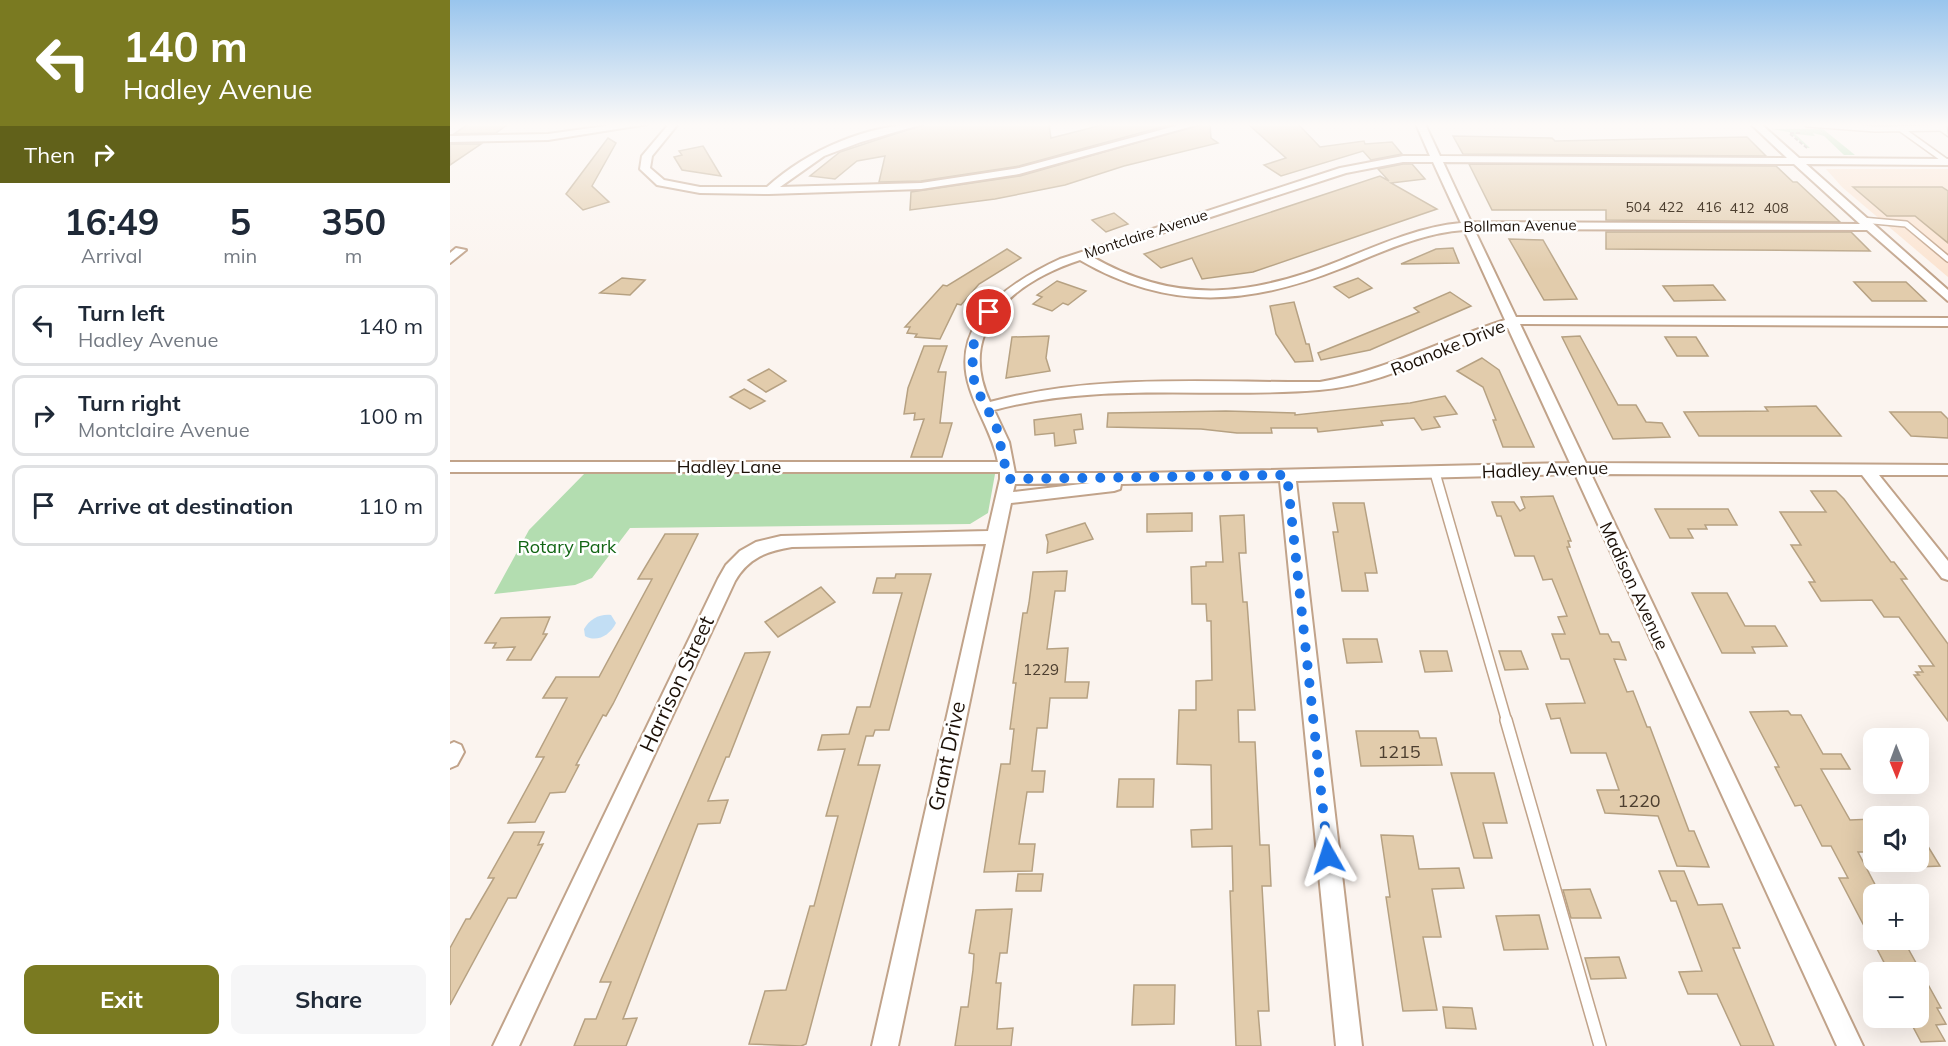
<!DOCTYPE html>
<html lang="en">
<head>
<meta charset="utf-8">
<style>
  :root { --surface:#fff; --page:#f6f6f7; --text:#1f2937; --muted:#747a83; --line:#e0e1e3; --accent:#7a7a21 }
  body { margin:0; font-family:Mulish,sans-serif; background:var(--page); color:var(--text); height:100vh; display:flex; flex-direction:column; font-size:22px; white-space:nowrap }
  * { box-sizing:border-box; margin:0 }
  p { font-size:20px; color:var(--muted) }
  .icon { flex:none; width:33px; height:33px; fill:none; stroke:currentColor; stroke-width:2; stroke-linecap:round; stroke-linejoin:round }
  .map { position:relative; flex:1; overflow:hidden }
  .panel { display:flex; flex-direction:column; background:var(--surface); width:450px }
  .panel>* { flex:none }
  .hud { background:#7a7a21; color:#fff; overflow:hidden }
  .needle { width:39px; rotate:179deg }
  .tools { position:absolute; left:1413px; top:728px; display:grid; gap:12px }
  .tools a { display:grid; place-items:center; width:66px; height:66px; border-radius:12px; background:var(--surface); box-shadow:0 6px 24px #0002; font-size:30px }
  .pin { position:absolute; display:grid; place-items:center; width:51px; height:51px; color:#fff; margin:-26px; border:3px solid #fff; border-radius:50%; box-shadow:0 2px 6px #0007 }
  .me { position:absolute; width:66px; margin:-33px; rotate:354deg; stroke-linejoin:round; filter:drop-shadow(0 0 4px #0008) }
  .turn { display:flex; align-items:center; gap:21px; height:126px; padding:0 24px; font-size:27px }
  .turn .icon { width:78px; height:78px; stroke-width:2.5 }
  .turn b { display:block; font-size:42px; line-height:51px }
  .then { display:flex; align-items:center; height:57px; padding:0 24px; background:#0003; gap:12px; font-size:22px }
  .eta { display:flex; justify-content:space-evenly; align-items:center; height:102px; text-align:center }
  .eta b { font-size:36px; font-weight:700; line-height:42px }
  .primary-button { display:flex; gap:12px; margin-top:auto; padding:12px 24px }
  .primary-button a { flex:1; height:69px; border-radius:12px; background:var(--accent); color:#fff; font-size:24px; font-weight:700; line-height:69px; text-align:center }
  .primary-button a+a { background:var(--page); color:var(--text) }
  ul { padding:0; list-style:none }
  li { display:flex; align-items:center; gap:18px; height:81px; margin:0 12px 9px; padding:0 12px; border:3px solid var(--line); border-radius:12px }
  li div { flex:1 }
  li b { display:block; font-size:22px }
  li em { font-style:normal }
  main { display:flex; flex:1; min-height:0 }
  .map>svg:first-child { display:block }
</style>
</head>
<body>
<main>
<section class="panel">
<div class="hud">
<div class="turn"><svg class="icon" aria-label="left" viewBox="0 0 24 24"><path d="M17 20v-9H6M10 6l-5 5 5 5"/></svg><div><b>140 m</b>Hadley Avenue</div></div>
<div class="then">Then<svg class="icon" aria-label="right" viewBox="0 0 24 24"><path d="M7 20v-9h11M14 6l5 5-5 5"/></svg></div>
</div>
<div class="eta">
<div><b>16:49</b><p>Arrival</p></div>
<div><b>5</b><p>min</p></div>
<div><b>350</b><p>m</p></div>
</div>
<ul>
<li><svg class="icon" aria-label="left" viewBox="0 0 24 24"><path d="M17 20v-9H6M10 6l-5 5 5 5"/></svg><div><b>Turn left</b><p>Hadley Avenue</p></div><em>140 m</em></li>
<li><svg class="icon" aria-label="right" viewBox="0 0 24 24"><path d="M7 20v-9h11M14 6l5 5-5 5"/></svg><div><b>Turn right</b><p>Montclaire Avenue</p></div><em>100 m</em></li>
<li><svg class="icon" aria-label="arrive" viewBox="0 0 24 24"><path d="M6 21V4h12l-3 4 3 4H6"/></svg><div><b>Arrive at destination</b></div><em>110 m</em></li>
</ul>
<div class="primary-button"><a>Exit</a><a>Share</a></div>
</section>
<div class="map">
<svg width="1498" height="1046" viewBox="0 0 1498 1046">
  <rect width="100%" height="100%" fill="#fbf4ef"/>
  <polygon fill="#fbe4d1" points="1376,169 1498,169 1498,277 1392,187"/>
  <g fill="#b3ddb0">
    <polygon points="1321,129 1373,129 1405,155 1394,155 1374,136 1363,133 1365,136 1345,134 1360,148 1371,148 1358,148 1339,132"/>
    <polygon points="533,471 545,474 538,513 520,524 180,528 142,578 125,585 44,594 79,530 136,472"/>
  </g>
  <path fill="#c2def4" d="M161 615 166 623C160 635 147 643 135 636L134 629C140 619 149 614 161 615Z"/>
  <g fill="#e2ccac" stroke="#b6a182" stroke-width="1.5">
    <polygon points="18,124 58,124 46,133 4,134"/>
    <polygon points="475,124 599,124 601,138 656,124 723,124 569,166 471,181 429,182 435,156 407,161 385,179 360,176 390,152"/>
    <polygon points="752,124 760,124 761,138 768,143 674,166 615,185 545,199 460,210 461,192 570,176"/>
    <polygon points="798,124 848,124 870,147 914,141 915,144 942,142 952,154 921,160 913,151 831,176 814,165 836,158"/>
    <polygon points="1003,136 1102,138 1105,141 1297,137 1316,156 1013,154"/>
    <polygon points="158,138 166,143 142,186 159,202 133,210 116,194"/>
    <polygon points="0,144 31,144 0,165"/>
    <polygon points="253,146 271,176 232,170 224,157 232,155 229,151"/>
    <polygon points="953,164 962,164 975,179 941,183 987,209 803,272 752,279 742,258 711,268 694,254 930,176 939,181 928,169"/>
    <polygon points="1019,164 1326,166 1343,182 1347,182 1390,222 1156,220 1156,210 1042,210"/>
    <polygon points="1403,187 1492,187 1498,191 1498,243 1465,216 1437,216"/>
    <polygon points="664,213 678,224 656,232 642,220"/>
    <polygon points="1156,232 1401,232 1420,251 1156,249"/>
    <polygon points="1059,239 1093,240 1127,299 1094,300"/>
    <polygon points="1003,248 1009,263 951,264 986,249"/>
    <polygon points="557,249 571,258 529,284 511,305 507,304 490,339 465,337 467,334 457,333 460,327 455,327 493,285 497,286"/>
    <polygon points="172,278 195,280 180,295 150,293"/>
    <polygon points="908,278 922,288 899,298 884,287"/>
    <polygon points="607,281 636,291 618,305 613,303 602,311 583,304 592,297 587,295"/>
    <polygon points="1404,282 1456,282 1476,301 1422,301"/>
    <polygon points="1263,285 1275,300 1224,301 1213,286"/>
    <polygon points="1000,292 1021,306 920,350 871,360 868,353 969,312 964,308"/>
    <polygon points="844,302 856,344 859,344 863,361 845,362 826,334 820,306"/>
    <polygon points="599,336 596,358 600,371 556,378 562,337"/>
    <polygon points="1130,336 1168,405 1186,405 1196,422 1212,423 1220,437 1163,439 1112,337"/>
    <polygon points="1215,337 1246,337 1258,356 1227,356"/>
    <polygon points="474,346 497,346 488,372 496,372 490,423 502,423 492,457 461,457 474,419 464,420 465,413 454,414 458,388"/>
    <polygon points="1032,358 1049,370 1084,447 1053,447 1043,420 1046,420 1033,387 1007,371"/>
    <polygon points="319,369 336,381 316,392 298,380"/>
    <polygon points="294,389 315,401 300,409 280,397"/>
    <polygon points="995,396 1007,414 984,417 990,427 972,430 964,418 931,421 933,425 868,432 867,428 821,428 822,433 787,433 751,429 657,427 658,413 776,411 845,413 845,415 960,403"/>
    <polygon points="1366,406 1391,436 1249,436 1234,412 1318,411 1315,407"/>
    <polygon points="1440,412 1491,412 1498,419 1498,438 1461,436"/>
    <polygon points="631,414 633,429 624,430 626,443 605,446 604,433 585,435 584,420"/>
    <polygon points="1361,491 1386,491 1394,499 1441,562 1444,562 1457,579 1451,579 1498,644 1498,721 1464,675 1469,675 1466,672 1473,672 1469,666 1484,666 1449,617 1434,617 1422,600 1371,601 1359,582 1365,582 1341,545 1351,545 1330,512 1376,512"/>
    <polygon points="1103,496 1121,541 1118,541 1120,547 1117,547 1150,634 1158,634 1162,642 1169,642 1176,660 1164,659 1177,692 1183,691 1197,727 1200,727 1239,831 1244,831 1259,867 1227,866 1208,816 1155,813 1147,790 1169,790 1156,753 1121,753 1110,718 1101,719 1096,704 1135,703 1119,659 1111,659 1102,634 1115,634 1108,617 1117,616 1102,579 1093,580 1084,556 1065,556 1051,516 1047,516 1042,502 1064,502 1070,511 1075,508 1071,497"/>
    <polygon points="883,503 914,503 927,573 915,573 918,591 892,591 883,532 888,532"/>
    <polygon points="1205,509 1278,509 1287,525 1255,525 1257,529 1238,529 1243,538 1220,538"/>
    <polygon points="742,513 742,531 697,532 697,514"/>
    <polygon points="794,515 796,553 789,553 793,602 797,602 805,710 788,710 789,742 805,742 810,845 819,845 821,886 812,886 819,1011 808,1011 811,1046 786,1046 780,891 783,891 782,846 742,847 741,830 762,829 761,765 727,764 729,710 746,710 746,681 762,680 761,621 757,621 756,604 742,604 741,567 756,566 756,562 773,562 770,516"/>
    <polygon points="635,523 643,539 597,553 598,542 596,535"/>
    <polygon points="215,534 248,534 163,704 156,716 153,715 126,765 129,765 115,792 100,793 85,822 58,823 94,757 86,757 117,698 93,698 106,677 149,677 202,579 188,579"/>
    <polygon points="617,571 615,591 605,591 597,649 618,648 615,682 639,682 637,698 600,698 597,728 587,728 582,771 595,771 593,792 577,792 569,844 585,844 582,871 534,872 551,764 560,764 564,729 560,729 566,683 563,683 573,613 577,613 579,603 583,572"/>
    <polygon points="446,574 481,574 439,730 425,730 423,736 416,736 408,765 430,765 356,1044 351,1046 299,1044 315,991 336,990 360,906 364,906 388,816 376,816 395,749 368,750 372,735 399,734 407,707 420,707 452,593 423,593 427,578 445,578"/>
    <polygon points="371,587 385,602 328,637 315,622"/>
    <polygon points="1242,593 1277,593 1295,626 1325,626 1337,646 1302,647 1305,653 1272,653"/>
    <polygon points="100,617 93,634 97,634 81,660 57,660 65,647 43,648 46,643 35,643 51,618"/>
    <polygon points="893,639 927,639 932,662 897,663"/>
    <polygon points="970,651 997,651 1002,671 975,672"/>
    <polygon points="1049,651 1071,651 1078,669 1055,670"/>
    <polygon points="320,652 279,757 276,757 258,801 278,800 270,823 248,824 173,1019 187,1018 176,1046 124,1046 135,1019 146,1019 161,982 150,982 295,653"/>
    <polygon points="1338,711 1341,715 1351,715 1373,754 1391,754 1400,769 1371,769 1400,820 1424,819 1424,852 1408,852 1430,894 1424,894 1424,945 1389,878 1398,878 1381,846 1372,846 1351,805 1345,806 1325,767 1329,767 1300,712"/>
    <polygon points="906,731 968,731 970,738 986,738 992,765 911,766"/>
    <polygon points="1001,773 1044,773 1057,823 1033,823 1042,858 1024,858"/>
    <polygon points="669,779 704,779 703,807 667,807"/>
    <polygon points="1468,830 1490,866 1468,867"/>
    <polygon points="64,832 94,832 88,845 93,844 66,898 58,898 0,1005 0,948 16,919 20,919 44,878 38,878"/>
    <polygon points="931,835 963,836 969,869 1009,868 1014,888 982,889 991,937 973,937 987,1010 953,1011 936,897 940,897"/>
    <polygon points="1209,871 1234,871 1248,905 1272,904 1290,948 1283,948 1324,1046 1291,1046 1267,994 1238,994 1229,972 1252,971 1226,901 1221,901"/>
    <polygon points="568,874 593,874 591,891 566,891"/>
    <polygon points="1140,889 1151,918 1121,918 1113,890"/>
    <polygon points="562,909 557,953 550,953 546,983 551,983 547,1029 563,1028 561,1046 505,1046 511,1007 518,1007 523,970 524,954 519,953 526,910"/>
    <polygon points="1089,915 1098,949 1054,950 1046,916"/>
    <polygon points="1424,943 1455,943 1491,1008 1487,1008 1496,1024 1486,1025 1495,1041 1471,1042 1462,1025 1468,1025 1466,1017 1468,1017 1468,972 1439,972"/>
    <polygon points="1169,957 1176,978 1141,979 1135,958"/>
    <polygon points="684,985 725,985 724,1024 682,1025"/>
    <polygon points="993,1007 1022,1008 1026,1029 996,1028"/>
  </g>
  <g fill="none" stroke-linecap="round" stroke-linejoin="round">
    <g stroke="#c1a38a" stroke-width="8">
      <g id="lane-far2">
        <polyline points="1358,124 1425,129 1493,128"/>
        <polyline points="1451,129 1497,162"/>
        <polyline points="1412,220 1456,224 1498,259"/>
      </g>
    </g>
    <g stroke="#c1a38a" stroke-width="12">
      <polyline id="lane-far1" points="985,473 1057,722"/>
    </g>
    <g stroke="#c1a38a" stroke-width="14">
      <polyline id="lane" points="1056,720 1150,1046"/>
    </g>
    <g stroke="#c1a38a" stroke-width="4">
      <g id="street">
        <polygon points="170,124 198,124 98,140 0,142 0,136 98,134"/>
        <path d="M219 124H228L202 156 200 168 214 180 250 187H317C358 150 418 124 473 124L411 142 374 156 330 187 471 183 569 168 733 124H750L569 174 471 189 319 194 250 193 207 185 190 169 192 156Z"/>
        <path d="M966 124H975L990 156 1337 158 1301 124H1311L1349 158 1498 159V165L1356 164 1498 290V301L1417 230 1024 229 1066 317 1498 318V326L1070 324 1136 463 1498 465V475H1429L1498 561V580L1492 578 1412 475 1141 474 1413 1046H1387L1125 474 846 481 912 1046H886L830 481 671 484 670 489 664 491 561 503 448 1046H422L536 544 342 547C317 551 298 558 285 581L69 1046H43L268 579 276 565 290 551 306 542 331 536 538 531 550 479V472H0V462H548C543 435 528 414 520 389 498 323 558 283 610 259L890 168 953 156H980ZM953 162H983L1011 223C968 227 929 245 889 261 802 296 726 306 641 256L896 173ZM993 162 1344 164 1410 224 1021 222ZM1014 230 1055 320C992 340 935 371 870 382 760 383 646 373 540 402 505 328 566 281 630 260 719 312 800 305 892 268 932 252 971 233 1014 230ZM1058 328 1120 463 692 473H565L559 442 544 410C651 381 760 399 869 390 936 385 996 348 1058 328ZM640 483 563 492 565 484Z"/>
        <polygon points="6,248 16,250 0,263 0,253"/>
        <polygon points="4,742 11,745 14,752 7,765 0,768 0,744"/>
      </g>
    </g>
    <g stroke="#c1a38a" stroke-width="3">
      <polygon id="secondary" points="1481,124 1496,124 1498,136"/>
    </g>
    <g stroke="#aba29c" stroke-width="2" stroke-dasharray="4 2" stroke-linecap="butt">
      <polyline points="1340,133 1351,133"/>
      <polyline points="1340,134 1357,148"/>
    </g>
    <use href="#lane-far2" stroke="#fff" stroke-width="5"/>
    <use href="#lane-far1" stroke="#fff" stroke-width="9"/>
    <use href="#lane" stroke="#fff" stroke-width="11"/>
    <use href="#street" fill="#fff" fill-rule="evenodd"/>
    <use href="#secondary" fill="#fff" fill-rule="evenodd"/>
  </g>
  <linearGradient id="sky" x2="0" y2="1"><stop stop-color="#99c5ed"/><stop offset="0.46" stop-color="#fdfaf8"/><stop offset="1" stop-color="#fdfaf8" stop-opacity="0"/></linearGradient>
  <rect width="1498" height="271" fill="url(#sky)"/>
  <g fill="none" stroke-linecap="round" stroke-linejoin="round">
    <polyline stroke="#1a73e8" stroke-width="10" stroke-dasharray="0 18" points="539,312 524,340 522,373 527,390 546,425 558,479 837,475 878,856"/>
  </g>
  <g text-anchor="middle" stroke-width="5" stroke-linejoin="round" paint-order="stroke">
    <g font-size="14" fill="#4d3f30">
      <text x="1188" y="212">504</text>
      <text x="1221" y="212">422</text>
      <text x="1259" y="212">416</text>
      <text x="1292" y="213">412</text>
      <text x="1326" y="213">408</text>
    </g>
    <g font-size="15" fill="#1b1007" stroke="#fff">
      <text transform="translate(1070 226) rotate(-1)" y="5">Bollman Avenue</text>
      <text transform="translate(696 234) rotate(-18)" y="5">Montclaire Avenue</text>
    </g>
    <g font-size="15" fill="#4d3f30">
      <text x="591" y="675">1229</text>
    </g>
    <g font-size="18" fill="#1b1007" stroke="#fff">
      <text transform="translate(998 348) rotate(-22)" y="6">Roanoke Drive</text>
      <text x="279" y="473">Hadley Lane</text>
      <text transform="translate(1095 470) rotate(-2)" y="6">Hadley Avenue</text>
      <text transform="translate(1184 586) rotate(65)" y="6">Madison Avenue</text>
    </g>
    <g font-size="18" fill="#126514" stroke="#fff">
      <text x="117" y="553">Rotary Park</text>
    </g>
    <g font-size="18" fill="#4d3f30">
      <text x="949" y="758">1215</text>
      <text x="1189" y="807">1220</text>
    </g>
    <g font-size="21" fill="#1b1007" stroke="#fff">
      <text transform="translate(227 684) rotate(-65)" y="7">Harrison Street</text>
      <text transform="translate(497 756) rotate(-78)" y="7">Grant Drive</text>
    </g>
  </g>
</svg>
<div class="tools">
<a><svg class="needle" viewBox="-14 -14 28 28"><path d="M0-13l5 13h-10z" fill="#e53935"/><path d="M0 13l5-13h-10z" fill="#747a83"/></svg></a>
<a><svg class="icon" aria-label="sound" viewBox="0 0 24 24"><path d="M4 9h4l5-4v14l-5-4H4zM17 9q2 3 0 6"/></svg></a>
<a>+</a>
<a>−</a>
</div>
<div class="pin" style="left:539px;top:312px;background:#d93025"><svg class="icon" aria-label="arrive" viewBox="0 0 24 24"><path d="M6 21V4h12l-3 4 3 4H6"/></svg></div>
<svg class="me" style="left:878px;top:856px" viewBox="-20 -20 40 40"><path d="M0-17L14 15 0 8-14 15z" fill="#1a73e8" stroke="#fff" stroke-width="4"/></svg>
</div>
</main>
</body>
</html>
